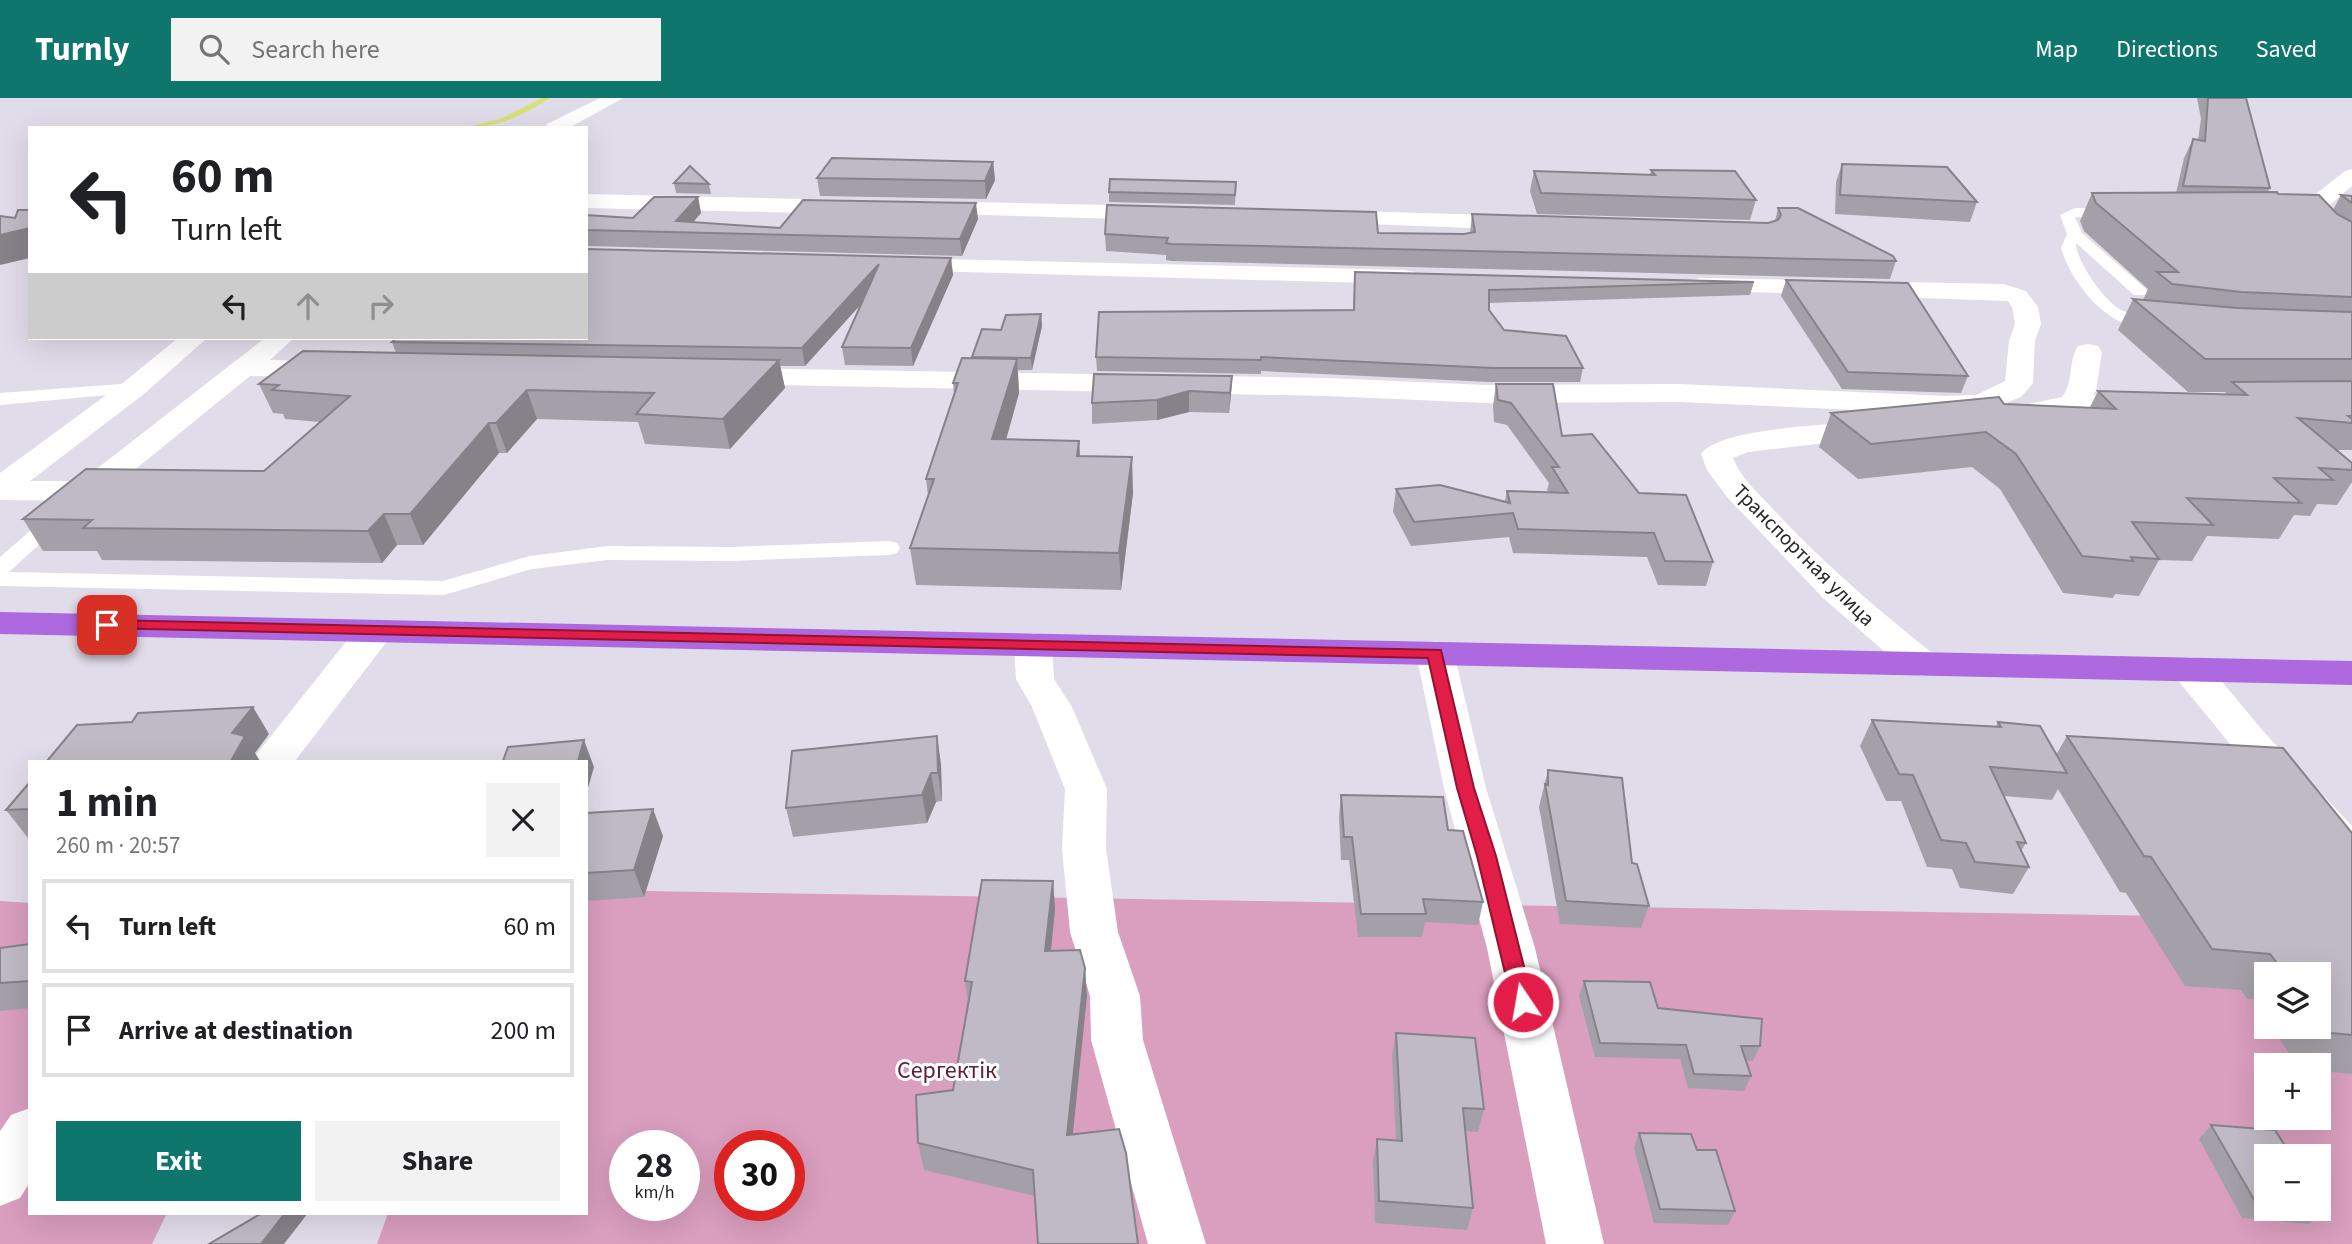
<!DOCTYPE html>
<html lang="en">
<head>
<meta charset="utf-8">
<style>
  :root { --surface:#fff; --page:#f2f2f2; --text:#202124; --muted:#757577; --line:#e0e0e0; --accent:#0f766e }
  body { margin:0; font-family:"Source Sans 3",sans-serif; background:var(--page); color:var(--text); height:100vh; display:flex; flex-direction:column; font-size:26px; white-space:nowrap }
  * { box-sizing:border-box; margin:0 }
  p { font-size:23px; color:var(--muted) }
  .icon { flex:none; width:38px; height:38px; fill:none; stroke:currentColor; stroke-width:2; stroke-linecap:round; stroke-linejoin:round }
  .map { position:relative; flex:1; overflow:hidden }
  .sheet { position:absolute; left:28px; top:662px; width:560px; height:455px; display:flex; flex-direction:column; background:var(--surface); border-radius:0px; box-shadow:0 7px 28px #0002 }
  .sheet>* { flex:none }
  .hud { position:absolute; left:28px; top:28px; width:560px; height:214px; border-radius:0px; box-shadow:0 7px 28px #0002; background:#fff; color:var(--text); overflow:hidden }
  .tools { position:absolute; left:2254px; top:864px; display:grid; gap:14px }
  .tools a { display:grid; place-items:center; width:77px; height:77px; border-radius:0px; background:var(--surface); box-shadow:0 7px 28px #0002; font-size:35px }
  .speed { position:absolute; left:609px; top:1032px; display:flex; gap:14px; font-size:35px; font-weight:700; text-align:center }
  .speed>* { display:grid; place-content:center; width:91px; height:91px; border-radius:50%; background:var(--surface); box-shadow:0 7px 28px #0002; line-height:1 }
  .speed small { font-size:18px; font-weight:400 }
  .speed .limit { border:10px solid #d22; background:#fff; color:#111 }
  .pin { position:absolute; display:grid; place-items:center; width:60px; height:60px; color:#fff; margin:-30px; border-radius:14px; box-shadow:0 4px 10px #0006 }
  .me { position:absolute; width:77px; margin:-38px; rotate:348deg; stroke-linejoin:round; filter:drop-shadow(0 0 5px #0008) }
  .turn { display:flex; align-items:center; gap:24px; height:147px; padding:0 28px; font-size:32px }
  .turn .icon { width:91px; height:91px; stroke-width:2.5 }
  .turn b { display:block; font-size:49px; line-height:60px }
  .lanes { display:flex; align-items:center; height:66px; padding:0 28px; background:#0003; justify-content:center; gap:35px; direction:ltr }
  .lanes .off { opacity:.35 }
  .round { display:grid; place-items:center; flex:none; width:74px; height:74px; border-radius:0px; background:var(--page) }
  .headline { display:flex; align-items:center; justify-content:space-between; height:119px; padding:0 28px }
  h1 { font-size:42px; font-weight:700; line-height:52px }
  .primary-button { display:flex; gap:14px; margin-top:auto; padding:14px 28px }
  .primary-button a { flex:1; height:80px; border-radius:0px; background:var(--accent); color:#fff; font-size:28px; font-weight:700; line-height:80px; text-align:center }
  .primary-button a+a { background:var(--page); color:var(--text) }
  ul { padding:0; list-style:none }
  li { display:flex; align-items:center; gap:21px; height:94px; margin:0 14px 10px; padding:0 14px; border:4px solid var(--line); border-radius:0px }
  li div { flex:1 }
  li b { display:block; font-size:26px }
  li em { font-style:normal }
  header { display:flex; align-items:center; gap:42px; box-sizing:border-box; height:98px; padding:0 35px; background:var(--accent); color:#fff }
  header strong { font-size:33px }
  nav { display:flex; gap:38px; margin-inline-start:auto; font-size:24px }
  .search { width:490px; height:63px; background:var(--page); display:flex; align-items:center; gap:18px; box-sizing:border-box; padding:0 24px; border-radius:0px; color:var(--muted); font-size:26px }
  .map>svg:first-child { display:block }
</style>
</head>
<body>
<header>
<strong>Turnly</strong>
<div class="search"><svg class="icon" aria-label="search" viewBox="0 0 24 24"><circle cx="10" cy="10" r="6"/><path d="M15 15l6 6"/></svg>Search here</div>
<nav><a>Map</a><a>Directions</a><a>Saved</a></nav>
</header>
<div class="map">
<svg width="2352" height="1146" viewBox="0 0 2352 1146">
  <rect width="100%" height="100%" fill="#e1dce9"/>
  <g fill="#da9ebe" fill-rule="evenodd">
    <path d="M586 792 2352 821V1146H377L388 1115H586ZM2266 877H2319V929H2266ZM2266 968H2319V1020H2266ZM625 1048H684V1108H625ZM730 1048H789V1108H730ZM2266 1059H2319V1111H2266Z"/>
    <polygon points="0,803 30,805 30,1115 167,1115 152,1146 0,1146"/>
  </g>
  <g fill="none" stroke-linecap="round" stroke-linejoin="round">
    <path fill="#d8e079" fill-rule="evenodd" d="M542 0H550C524 18 494 30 463 30L500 21Z"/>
    <g fill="#fff" fill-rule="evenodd">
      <path d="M2075 110 2122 111 2124 114 2117 118 2075 119 2082 135 2146 191 2148 194 2146 197H2134L2076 145C2076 163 2105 204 2121 212 2135 219 2149 219 2164 222L2166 226 2164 230C2117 241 2073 191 2061 150L2067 136 2060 117Z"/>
      <polygon points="134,285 143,290 140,294 0,307 0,295"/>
      <polygon points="59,412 66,414 70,418 66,422 9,474 443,483 530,458 608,448 731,449 889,443 897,445 900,450 897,455 889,457 731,463 608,462 532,471 444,497 0,488 0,459 52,414"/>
    </g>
    <g fill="#fff" fill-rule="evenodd">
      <polygon points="600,0 623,0 569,30 545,30 547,26"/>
      <polygon points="2352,71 2352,88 2318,117 2302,117 2299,112 2302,107 2345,73"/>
      <polygon points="586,96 850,102 858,104 861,109 858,114 850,116 586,110"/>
      <polygon points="924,103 1158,108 1166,110 1169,115 1166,120 1158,122 916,115 913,110 916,105"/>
      <polygon points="1323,112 1522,118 1530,120 1533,125 1530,130 1522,132 1315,124 1312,119 1315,114"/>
      <polygon points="899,160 1405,172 1414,174 1417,179 1414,184 1405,186 890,172 887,167 890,162"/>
      <polygon points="1700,180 2003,186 2026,193 2038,209 2041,226 2035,243 2033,285 2021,299 1990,311 1947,316 1680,304 1486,305 1327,298 730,286 720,284 716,278 720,272 730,270 1327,280 1486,287 1680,286 1947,298 1976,297 2005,283 2009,243 2015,226 2012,209 2008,203 1691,192 1688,187 1691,182"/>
      <polygon points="178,240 207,240 144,296 30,383 81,383 265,240 294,240 270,262 331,264 341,266 345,272 341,278 331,280 250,278 100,400 89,403 0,402 0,375 124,284"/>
      <path d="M2088 246 2098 248 2102 254 2096 293 2093 297H2143L2153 300 2158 306 2153 312 2143 315H2072L2009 327 1999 324 1994 318 1999 312 2062 299C2074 284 2068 263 2078 248Z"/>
      <path d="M1876 323 1887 326 1891 332 1887 338 1748 354 1733 360C1741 380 1758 395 1772 410 1822 464 1878 512 1936 558L1941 566 1936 574 1922 578 1908 574 1823 500 1727 399 1707 372 1701 356C1719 329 1841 326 1876 323Z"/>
      <polygon points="376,522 389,525 395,533 295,663 251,663 349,540 363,525"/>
      <polygon points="1033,535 1046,539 1052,547 1054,581 1072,609 1107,691 1106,751 1118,834 1140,898 1143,942 1206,1146 1148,1146 1091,942 1090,898 1070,834 1062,751 1065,691 1032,609 1016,581 1014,547 1020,539"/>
      <polygon points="1435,543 1448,547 1454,555 1486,690 1535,850 1604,1146 1546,1146 1487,850 1444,690 1416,555 1422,547"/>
      <polygon points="2190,559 2204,562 2263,633 2352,728 2352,774 2336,769 2235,652 2176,580 2171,571 2176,562"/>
      <polygon points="30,1010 30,1084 20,1100 0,1108 0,1033 11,1017"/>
    </g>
    <polygon fill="#ae69e0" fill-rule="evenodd" points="0,514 2352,563 2352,587 0,536"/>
  </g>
  <g fill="#a4a0a9">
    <polygon points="2197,0 2246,0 2270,90 2268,94 2333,112 2341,97 2352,98 2352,352 2339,352 2338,353 2352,365 2352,384 2337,407 2317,406 2310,418 2294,417 2279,441 2207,438 2192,463 2159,462 2139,498 2115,496 2113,500 2063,495 2000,391 1972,369 1858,381 1819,349 1831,315 2004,306 2090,309 2098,293 2225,296 2226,294 2188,294 2118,232 2133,201 2143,202 2148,191 2084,133 2080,123 2092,95 2176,95 2184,60 2193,41 2198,42 2201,21"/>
    <polygon points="993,64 995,82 986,101 820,98 817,80"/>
    <polygon points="1842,66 1977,104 1970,124 1835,116 1836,84"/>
    <polygon points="1651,72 1756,102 1750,122 1537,116 1530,93 1534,73 1650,77"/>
    <polygon points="1236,84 1235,107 1109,104 1109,94"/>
    <polygon points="674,85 709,86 711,96 676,95"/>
    <polygon points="698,99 701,115 693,124 780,130 978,121 962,158 586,148 586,117 633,120"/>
    <polygon points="1778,110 1896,163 1890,181 1171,163 1166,162 1166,157 1106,153 1105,136 1378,135 1464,136 1470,135 1472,116 1768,125 1775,123"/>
    <polygon points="951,160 953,177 913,268 845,267 842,249 862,205 805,268 780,268 785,290 730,351 645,346 638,324 537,321 507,355 499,355 423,447 397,447 382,465 102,462 97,453 43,453 23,421 264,373 320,324 285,321 283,316 273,315 259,286 396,255 392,244"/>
    <polygon points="1355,174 1754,184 1750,197 1489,205 1489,212 1504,232 1583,270 1580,284 1490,284 1261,273 1261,276 1097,273 1096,259 1353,212"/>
    <polygon points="1786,182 1968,278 1961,295 1842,291 1781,198"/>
    <polygon points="1041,216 1042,228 1032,272 1018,272 1019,295 1006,342 1079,343 1080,358 1133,395 1121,492 916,487 910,450 928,398 926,381 954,296 953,285 973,261 972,259 1001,232"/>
    <polygon points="1232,278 1229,315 1189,314 1157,322 1092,326 1092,305"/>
    <polygon points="1496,286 1562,338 1639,395 1713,464 1706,488 1658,487 1647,459 1513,455 1509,439 1411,448 1393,414 1396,391 1505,403 1507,393 1549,394 1547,392 1549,385 1507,327 1494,324 1493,308"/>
    <polygon points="1872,622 1996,628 1998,624 2056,657 2067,638 2352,735 2352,976 2319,973 2319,968 2297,968 2272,929 2319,929 2319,877 2266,877 2266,920 2255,901 2247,901 2241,892 2185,888 2126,795 2120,794 2058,691 2052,702 2004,698 2026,745 2021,753 2029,769 2013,796 1960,790 1952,771 1927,769 1901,703 1886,703 1860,648"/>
    <polygon points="937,638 941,667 942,703 936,704 927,725 793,739 786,710"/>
    <polygon points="1548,672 1632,765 1649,808 1641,830 1560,826 1539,709"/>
    <polygon points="30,684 30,740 28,740 6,712"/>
    <polygon points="1341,697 1448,732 1483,804 1478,827 1425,824 1422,839 1358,839 1349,762 1341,762 1339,719"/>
    <polygon points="586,715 663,738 644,799 586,803"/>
    <polygon points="1053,783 1055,811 1051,853 1085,870 1087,898 1035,1098 924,1072 918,1045 953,992 968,904 965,883"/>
    <polygon points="30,846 30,910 0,913 0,850"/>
    <polygon points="1584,883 1760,948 1753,963 1746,963 1751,978 1744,993 1688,990 1680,961 1595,959 1579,898"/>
    <polygon points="1396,935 1484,1011 1478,1034 1465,1033 1473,1110 1467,1132 1375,1125 1373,1063 1377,1041 1396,1043 1392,957"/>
    <polygon points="2211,1027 2266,1059 2266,1111 2324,1111 2309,1126 2242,1120 2199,1041"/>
    <polygon points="1639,1035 1697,1052 1735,1113 1728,1127 1654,1125 1634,1050"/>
  </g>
  <g fill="#86828a">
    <polygon points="993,64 995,82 986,101 985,83"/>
    <polygon points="698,99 701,115 684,135 676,123"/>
    <polygon points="976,105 978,121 962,158 960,141"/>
    <polygon points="30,130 30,160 0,167 0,137"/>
    <polygon points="951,160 953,177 913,268 911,250"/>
    <polygon points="879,166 882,183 805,268 802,250"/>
    <polygon points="1041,216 1042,228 1032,272 1031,260"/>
    <polygon points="1017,261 1019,295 996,377 992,341"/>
    <polygon points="779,262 785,290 730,351 723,321"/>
    <polygon points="1232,278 1231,298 1229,315 1230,295"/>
    <polygon points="527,292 537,321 507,355 496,325"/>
    <polygon points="1189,293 1189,314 1157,322 1157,302"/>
    <polygon points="489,325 499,355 423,447 410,416"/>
    <polygon points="1079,343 1081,378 1077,358"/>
    <polygon points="1132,359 1133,395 1121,492 1119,455"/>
    <polygon points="384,416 397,447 382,465 368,433"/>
    <polygon points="253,609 269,636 255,655 260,663 231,663 232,635"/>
    <polygon points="937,638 941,667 942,703 938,675"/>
    <polygon points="584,642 594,669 586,697 586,663 578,663"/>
    <polygon points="931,675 936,704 927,725 922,697"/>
    <polygon points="653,711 663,738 644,799 634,772"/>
    <polygon points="1053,783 1055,811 1048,881 1045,853"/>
    <polygon points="1085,870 1087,898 1070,1064 1067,1037"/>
    <polygon points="285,1115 308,1115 284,1146 261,1146"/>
  </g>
  <g fill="#bfbac5" stroke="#86828a" stroke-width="2">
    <polygon points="2208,0 2246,0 2270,90 2183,88 2193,41 2205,43"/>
    <polygon points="832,60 993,64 985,83 817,80"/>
    <polygon points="1842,66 1947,69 1977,104 1840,97"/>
    <polygon points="690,68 709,86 674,85"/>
    <polygon points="1651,72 1735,73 1756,102 1541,95 1534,73 1655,77"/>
    <polygon points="1110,81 1236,84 1235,97 1109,94"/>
    <polygon points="2277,94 2278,96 2319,97 2337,116 2352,124 2352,199 2241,194 2172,186 2157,174 2178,174 2096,105 2092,95"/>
    <polygon points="2341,97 2352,98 2352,105"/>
    <polygon points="654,99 698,99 676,123 780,130 803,102 976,105 960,141 586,132 586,117 633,120"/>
    <polygon points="1107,107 1376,114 1378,135 1464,136 1475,134 1472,116 1768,125 1778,122 1781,117 1778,110 1798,110 1893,158 1896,163 1171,146 1166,145 1168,140 1105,136"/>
    <polygon points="18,112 30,112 30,130 0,137 0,118 15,120"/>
    <polygon points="586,151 951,160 911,250 842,249 879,166 802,250 392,244 397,240 586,240"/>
    <polygon points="1355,174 1754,184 1489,192 1489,212 1504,232 1566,238 1583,270 1493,270 1261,259 1261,262 1096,259 1099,214 1354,212"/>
    <polygon points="1786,182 1908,185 1968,278 1848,274"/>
    <polygon points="2133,201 2238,210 2352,214 2352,261 2205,261"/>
    <polygon points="1041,216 1031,260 972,259 982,231 1001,232 1006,217"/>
    <polygon points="303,253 779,262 723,321 636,316 654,295 527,292 496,325 489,325 410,416 384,416 368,433 83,430 92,422 23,421 86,371 264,373 350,298 272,292 279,287 259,286"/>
    <polygon points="962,260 1017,261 992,341 1079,343 1077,358 1132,359 1119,455 910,450 934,381 926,381 958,285 953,285"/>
    <polygon points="1094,276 1232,278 1230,295 1189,293 1157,302 1092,305"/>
    <polygon points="2352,283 2352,318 2348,318 2352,321 2352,325 2298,320 2352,365 2352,372 2319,370 2333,382 2274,380 2301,405 2187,400 2213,427 2132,424 2159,461 2131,459 2133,463 2082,458 2016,356 1986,334 1871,346 1831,315 1999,299 2004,306 2116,311 2098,293 2247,297 2232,284"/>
    <polygon points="1496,286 1553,286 1562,338 1592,336 1639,395 1686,397 1713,464 1665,463 1654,435 1518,431 1513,415 1414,424 1396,391 1440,387 1510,405 1507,393 1568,395 1552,369 1559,369 1511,305 1498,302"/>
    <polygon points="253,609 232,635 245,638 231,663 47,663 77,627 132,624 138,615"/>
    <polygon points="1872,622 2001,629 1998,624 2040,628 2067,675 1990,669 2026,745 2017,744 2029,769 1975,764 1966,745 1941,742 1913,677 1899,676"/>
    <polygon points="937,638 938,675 931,675 922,697 786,710 792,653"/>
    <polygon points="2067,638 2283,650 2352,735 2352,937 2331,935 2319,917 2319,877 2292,877 2284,865 2277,865 2270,856 2212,851 2151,759 2144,758"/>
    <polygon points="584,642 578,663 503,663 508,649"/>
    <polygon points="1548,672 1622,680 1632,765 1637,766 1649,808 1566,803 1545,686 1548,687"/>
    <polygon points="30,684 30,711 6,712"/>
    <polygon points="1341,697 1443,699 1448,732 1463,733 1483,804 1423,801 1426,816 1361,816 1352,739 1344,739"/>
    <polygon points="653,711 634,772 586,775 586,715"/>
    <polygon points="982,782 1053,783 1045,853 1080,852 1085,870 1067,1037 1119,1031 1126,1055 1138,1146 1038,1146 1033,1072 918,1045 916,997 953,992 972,884 965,883"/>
    <polygon points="30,846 30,883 0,885 0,850"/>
    <polygon points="1584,883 1650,884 1658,910 1762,921 1760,948 1741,948 1751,978 1694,976 1686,947 1600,945"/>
    <polygon points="1396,935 1475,940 1484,1011 1463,1010 1473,1110 1379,1103 1377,1041 1402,1043"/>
    <polygon points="2211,1027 2275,1032 2292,1059 2266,1059 2266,1106 2256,1105"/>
    <polygon points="1639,1035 1691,1036 1697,1052 1716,1052 1735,1113 1660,1111"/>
    <polygon points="2319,1103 2324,1111 2319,1111"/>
    <polygon points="262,1115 285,1115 261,1146 209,1146"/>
  </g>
  <polygon fill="#e11d48" stroke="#92132f" stroke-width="2" points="107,522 1441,552 1474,690 1496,758 1533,904 1530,910 1523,913 1516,910 1512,904 1477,758 1457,690 1428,560 102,530 100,527 102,524"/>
  <g text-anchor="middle" stroke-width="6" stroke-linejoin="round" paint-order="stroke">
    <g font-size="21" fill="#282828" stroke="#fff">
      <text transform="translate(1804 457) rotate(45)" y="7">Транспортная улица</text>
    </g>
    <g font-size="24" fill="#5d2139" stroke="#fff">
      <text x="947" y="980">Сергектік</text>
    </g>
  </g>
</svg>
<div class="tools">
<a><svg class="icon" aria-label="layers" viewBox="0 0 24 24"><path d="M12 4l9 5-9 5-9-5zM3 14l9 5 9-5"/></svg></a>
<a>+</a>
<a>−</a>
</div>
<div class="speed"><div>28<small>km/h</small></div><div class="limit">30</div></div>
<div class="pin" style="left:107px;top:527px;background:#d93025"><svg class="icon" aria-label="arrive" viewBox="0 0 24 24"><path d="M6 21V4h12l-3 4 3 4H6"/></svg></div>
<svg class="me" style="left:1523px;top:904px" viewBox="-20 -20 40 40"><circle r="17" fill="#e11d48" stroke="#fff" stroke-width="3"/><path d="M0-11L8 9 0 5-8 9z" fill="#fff"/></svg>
<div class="hud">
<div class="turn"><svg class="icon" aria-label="left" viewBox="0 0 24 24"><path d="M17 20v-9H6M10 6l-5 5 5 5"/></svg><div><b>60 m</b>Turn left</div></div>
<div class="lanes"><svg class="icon" aria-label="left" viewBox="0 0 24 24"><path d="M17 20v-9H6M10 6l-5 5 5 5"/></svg><svg class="icon off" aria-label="ahead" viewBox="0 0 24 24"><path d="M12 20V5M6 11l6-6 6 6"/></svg><svg class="icon off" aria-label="right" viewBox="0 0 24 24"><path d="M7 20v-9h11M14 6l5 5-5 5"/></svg></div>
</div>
<section class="sheet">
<div class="headline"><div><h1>1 min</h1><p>260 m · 20:57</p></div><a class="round"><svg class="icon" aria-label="close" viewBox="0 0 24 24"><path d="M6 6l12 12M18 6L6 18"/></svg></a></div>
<ul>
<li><svg class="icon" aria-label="left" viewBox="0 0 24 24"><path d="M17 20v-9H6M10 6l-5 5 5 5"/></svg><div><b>Turn left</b></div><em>60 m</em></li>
<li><svg class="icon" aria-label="arrive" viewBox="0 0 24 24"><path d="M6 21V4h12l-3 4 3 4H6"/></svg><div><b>Arrive at destination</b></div><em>200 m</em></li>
</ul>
<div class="primary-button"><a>Exit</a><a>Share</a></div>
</section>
</div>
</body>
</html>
